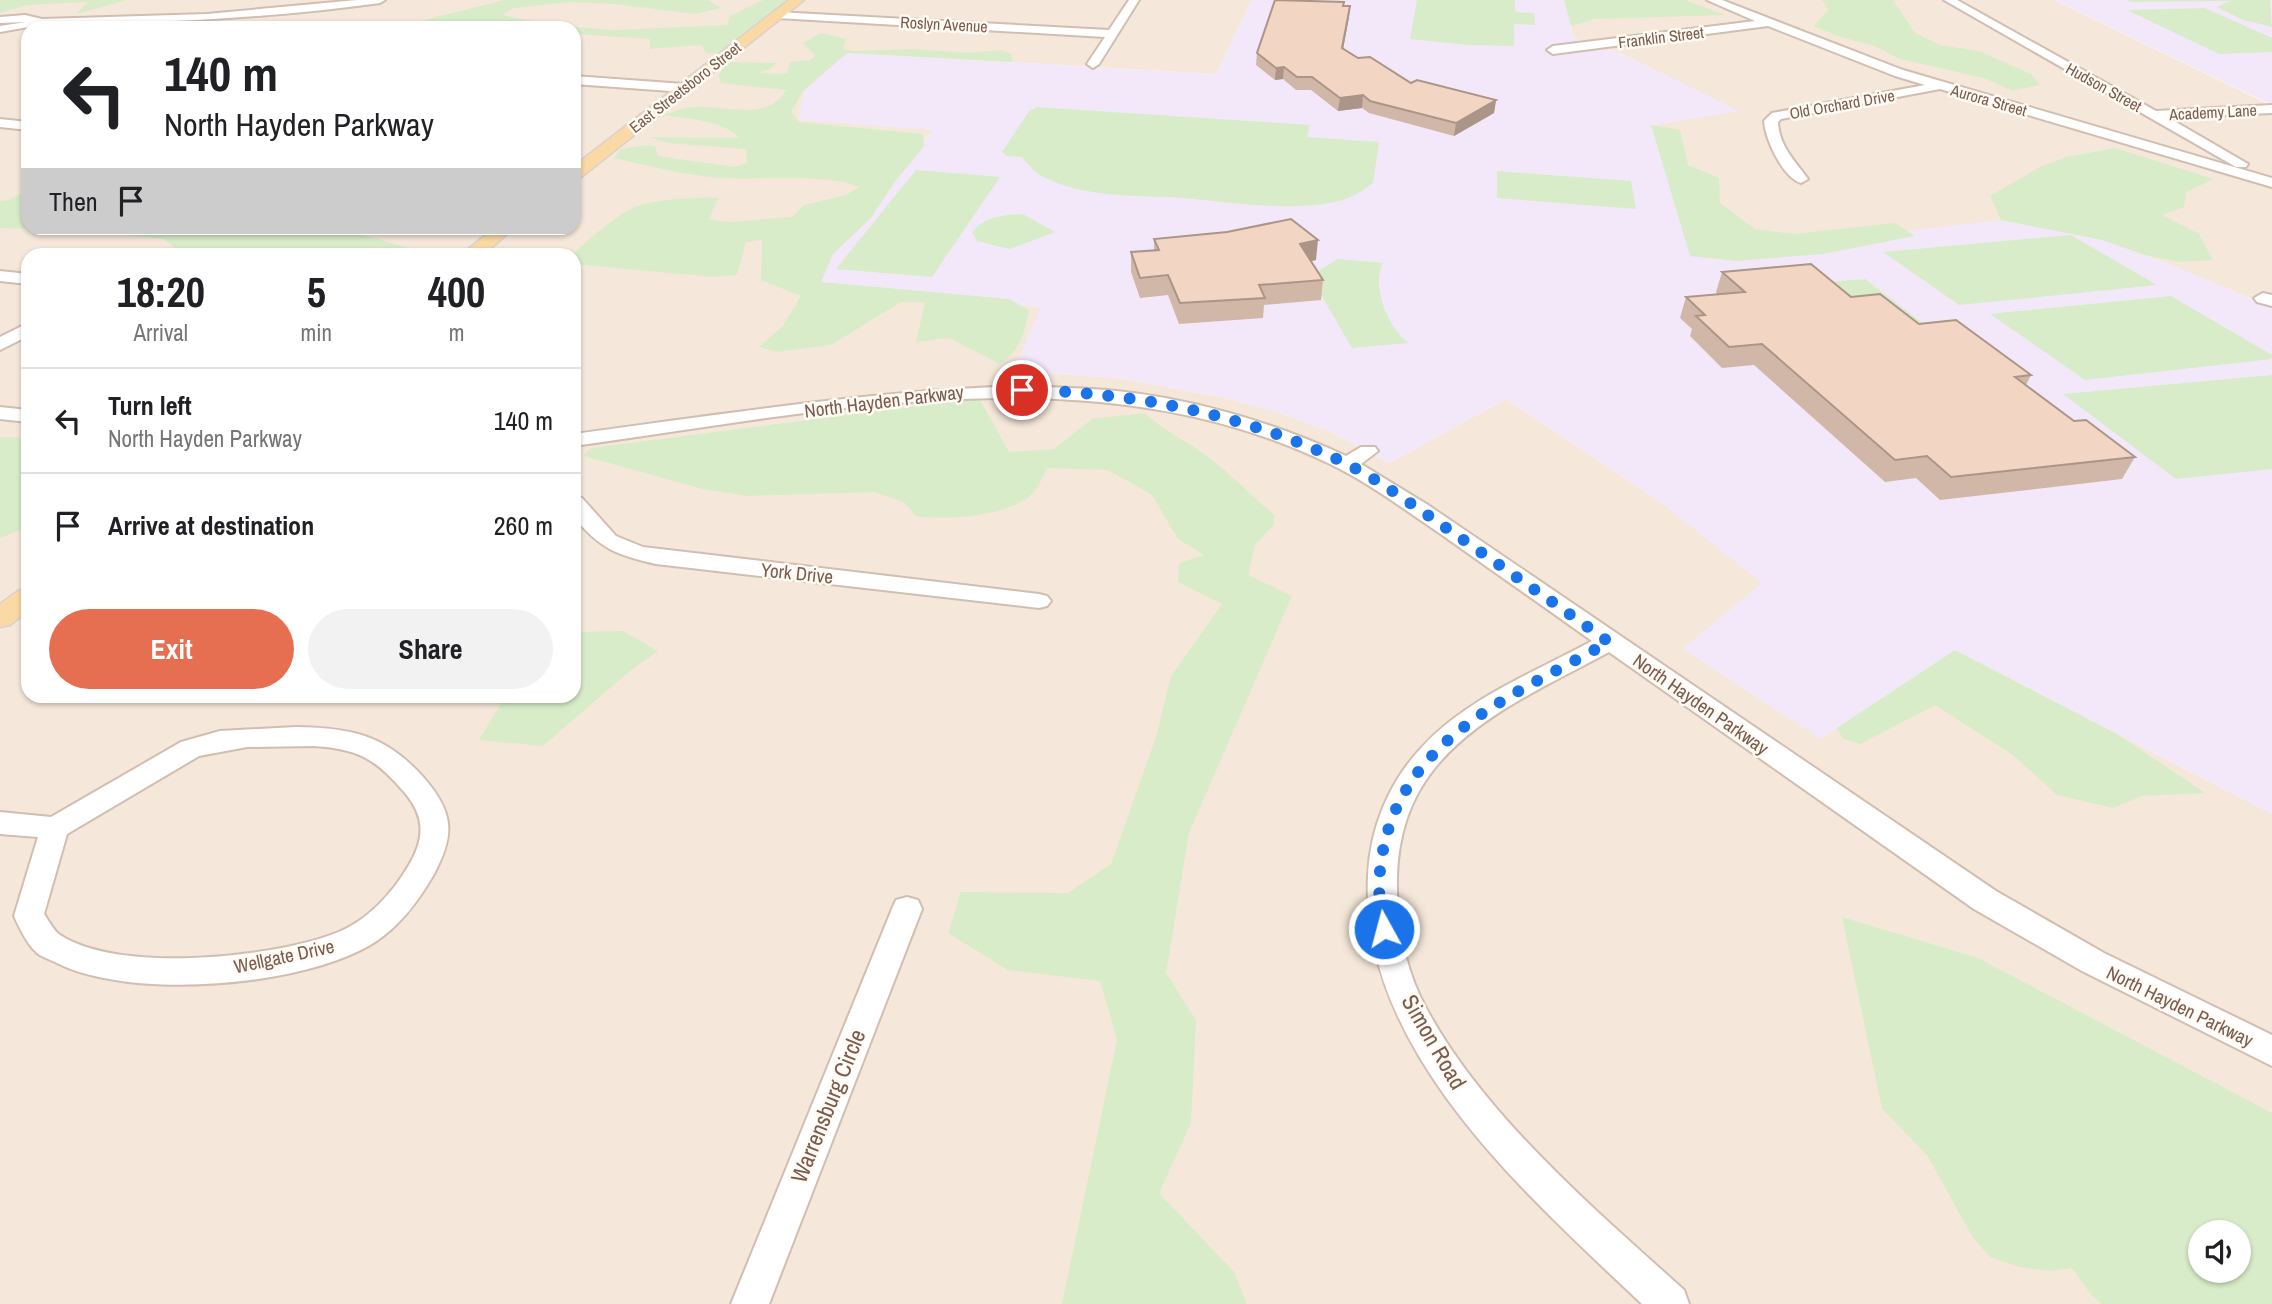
<!DOCTYPE html>
<html lang="en">
<head>
<meta charset="utf-8">
<style>
  :root { --surface:#fff; --page:#f2f2f2; --text:#202124; --muted:#757577; --line:#e0e0e0; --accent:#e76f51 }
  body { margin:0; font-family:"Archivo Narrow",sans-serif; background:var(--page); color:var(--text); height:100vh; display:flex; flex-direction:column; font-size:26px; white-space:nowrap }
  * { box-sizing:border-box; margin:0 }
  p { font-size:23px; color:var(--muted) }
  .icon { flex:none; width:38px; height:38px; fill:none; stroke:currentColor; stroke-width:2; stroke-linecap:round; stroke-linejoin:round }
  .map { position:relative; flex:1; overflow:hidden }
  .panel { position:absolute; left:21px; top:248px; width:560px; height:455px; display:flex; flex-direction:column; background:var(--surface); border-radius:21px; box-shadow:0 2px 5px #0004 }
  .panel>* { flex:none }
  .hud { position:absolute; left:21px; top:21px; width:560px; height:214px; border-radius:21px; box-shadow:0 2px 5px #0004; background:#fff; color:var(--text); overflow:hidden }
  .tools { position:absolute; left:2188px; top:1220px; display:grid; gap:14px }
  .tools a { display:grid; place-items:center; width:63px; height:63px; border-radius:50%; background:var(--surface); box-shadow:0 2px 5px #0004; font-size:35px }
  .pin { position:absolute; display:grid; place-items:center; width:60px; height:60px; color:#fff; margin:-30px; border:4px solid #fff; border-radius:50%; box-shadow:0 2px 7px #0007 }
  .me { position:absolute; width:77px; margin:-38px; rotate:353deg; stroke-linejoin:round; filter:drop-shadow(0 0 5px #0008) }
  .turn { display:flex; align-items:center; gap:24px; height:147px; padding:0 28px; font-size:32px }
  .turn .icon { width:91px; height:91px; stroke-width:2.5 }
  .turn b { display:block; font-size:49px; line-height:60px }
  .then { display:flex; align-items:center; height:66px; padding:0 28px; background:#0003; gap:14px; font-size:26px }
  .eta { display:flex; justify-content:space-evenly; align-items:center; height:119px; text-align:center }
  .eta b { font-size:42px; font-weight:700; line-height:49px }
  .action { display:flex; gap:14px; margin-top:auto; padding:14px 28px }
  .action a { flex:1; height:80px; border-radius:42px; background:var(--accent); color:#fff; font-size:28px; font-weight:700; line-height:80px; text-align:center }
  .action a+a { background:var(--page); color:var(--text) }
  ul { padding:0; list-style:none }
  li { display:flex; align-items:center; gap:21px; height:105px; padding:0 28px; border-top:2px solid var(--line) }
  li div { flex:1 }
  li b { display:block; font-size:26px }
  li em { font-style:normal }
  .map>svg:first-child { display:block }
</style>
</head>
<body>
<div class="map">
<svg width="2272" height="1304" viewBox="0 0 2272 1304">
  <rect width="100%" height="100%" fill="#fdf6ec"/>
  <g fill="#f5e8da" fill-rule="evenodd">
    <path d="M0 0H1252L1216 74 847 53 933 130 808 285 1042 307 1013 371 1118 378 1222 397 1277 412 1333 433 1389 463 1506 399 1661 502 1763 583 1683 649 1955 650 2272 814V1304H0ZM28 28H574V228H28ZM28 256H574V696H28ZM2200 1232H2238V1270H2200Z"/>
    <polygon points="1564,0 2054,0 2272,106 2272,307 2104,238 1690,256 1651,125 1738,111 1620,53 1574,38"/>
  </g>
  <g fill="#f3e8fa">
    <polygon points="1252,0 1564,0 1574,38 1620,53 1739,111 1651,125 1690,256 2001,220 2104,238 2272,307 2272,814 1955,650 1821,739 1683,649 1762,583 1660,502 1506,399 1389,463 1333,433 1277,412 1222,397 1118,378 1013,371 1041,307 807,286 933,130 799,120 803,91 847,53 1216,74"/>
    <polygon points="2054,0 2272,0 2272,106 2272,105"/>
  </g>
  <g fill="#d8ecc9" fill-rule="evenodd">
    <polygon points="0,0 127,0 76,14 88,2 27,5 0,13"/>
    <polygon points="504,0 708,0 721,8 695,14 614,4 568,2 514,8 502,15 553,25 612,30 727,25 730,16 763,0 788,0 725,52 707,54 701,45 650,49 650,39 574,34 574,28 397,27"/>
    <polygon points="1417,0 1515,0 1515,12 1534,13 1535,25 1514,24 1514,46 1468,45 1410,39"/>
    <polygon points="1564,0 1685,0 1725,15 1595,19 1571,26"/>
    <polygon points="1822,0 1893,0 1915,33 1939,45 1979,51 2031,74 2040,85 2013,91 1984,78 1900,59 1875,46 1837,36 1814,26 1828,10"/>
    <polygon points="2126,0 2270,0 2272,27 2243,20 2217,7 2230,1 2132,2"/>
    <polygon points="2205,8 2272,38 2272,52 2219,54 2127,10"/>
    <path d="M821 33 846 39 843 48 852 51 912 49 967 53 1001 50 1011 54 1013 62 847 53 803 91 791 112 799 122 923 134 924 146 894 183 871 218 833 254 821 282 1009 299 1029 310C1025 332 1019 352 1000 364L949 338 916 342 925 302H901L831 345 777 352 759 347 782 327 801 296 761 280 762 240 746 242 737 275 712 277 574 264 572 255C586 241 619 213 637 206 654 200 701 196 718 198L709 219C736 226 764 217 792 217L804 205 846 195 859 187C826 173 758 180 720 178 684 175 649 166 614 158L621 149 647 145 655 146 658 156 735 167 747 163 746 149 667 143 650 137 740 138C723 120 687 119 663 115 673 112 685 107 695 107 726 105 768 122 786 90L721 83 718 75 729 62 777 63 770 69 757 73 787 74 790 62 811 60 815 55 803 43Z"/>
    <path d="M1037 107 1310 125 1307 137 1379 142 1373 183C1360 193 1347 200 1330 203 1282 211 1229 202 1181 198 1139 195 1089 198 1050 180 1037 175 1030 167 1022 157L1007 156 1002 152 1029 111Z"/>
    <polygon points="1651,125 1680,130 1688,165 1719,178 1720,203 1755,229 1794,234 1895,223 1915,236 1823,254 1736,261 1690,256"/>
    <polygon points="2115,148 2214,179 2186,192 2184,207 2162,215 2199,234 2213,260 2179,262 2145,255 2102,240 2001,220 1990,196 2040,167 2066,157"/>
    <polygon points="916,170 1000,177 932,277 836,269"/>
    <polygon points="1497,171 1631,181 1636,209 1497,198"/>
    <polygon points="28,190 28,228 339,228 405,247 405,255 185,255 163,239 73,230 0,228 0,201 9,200"/>
    <path d="M1023 214 1055 232 1010 249 977 241 972 232C985 216 1003 215 1023 214Z"/>
    <polygon points="2071,235 2157,285 1959,305 1883,252"/>
    <path d="M1338 259 1383 263C1371 286 1388 329 1409 343L1352 348 1310 276Z"/>
    <polygon points="1865,279 1946,341 1803,284"/>
    <polygon points="2171,296 2272,355 2272,359 2085,380 1990,314"/>
    <polygon points="2272,375 2272,469 2176,479 2063,394"/>
    <path d="M979 398 1009 452 1054 449 1092 419 1144 413C1165 432 1190 442 1212 460 1234 477 1253 497 1274 515V524L1255 545 1248 575 1292 596 1189 833 1166 973 1196 1020 1191 1123 1159 1193 1234 1272 1247 1304H1062L1117 1040 1100 981 1008 970 948 933 961 892 1068 893 1111 864 1156 737 1171 676 1222 604 1178 582 1179 563 1204 555 1178 539 1152 495 1130 482 1107 470 1047 468C1043 476 1039 487 1033 493 1011 516 946 521 916 516L905 503 875 492 747 496 703 489 583 456 591 448Z"/>
    <polygon points="0,437 18,437 28,441 28,527 0,538"/>
    <polygon points="623,631 658,651 631,670 543,746 479,740 505,697 574,696 574,632"/>
    <polygon points="1955,650 2119,735 2205,793 2142,796 2113,808 2057,795 2013,755 1935,705 1860,744 1843,739 1837,728"/>
    <path d="M1842 917 1978 958 2272 1113V1304H2102L2092 1296 2072 1268 2050 1271 2019 1267 1990 1257 1973 1238 1927 1155 1882 1109ZM2238 1232V1270H2200V1232Z"/>
  </g>
  <g fill="none" stroke-linecap="round" stroke-linejoin="round">
    <g stroke="#d1beb0" stroke-width="4">
      <g id="minor">
        <path d="M357 0H385L380 3C265 19 150 23 34 26L0 32V26L26 22 0 23V17L25 15 42 19 207 14Z"/>
        <polygon points="1129,0 1139,0 1099,64 1093,68 1087,64 1105,37 777,18 771,15 777,12 1109,30"/>
        <path d="M1707 0H1722L1903 70 2272 178V187L1940 89 1781 119 1778 122C1779 146 1795 161 1808 179L1801 183C1783 178 1765 139 1764 121L1772 113 1925 85 1895 76 1768 26 1553 54 1547 50 1553 46 1755 21Z"/>
        <polygon points="1944,0 1957,0 2156,111 2272,105 2272,113 2169,118 2248,164 2246,167 2236,167"/>
        <polygon points="574,76 684,84 690,88 684,92 574,84"/>
        <polygon points="0,119 28,122 28,130 0,127"/>
        <polygon points="0,271 28,274 28,284 0,281"/>
        <polygon points="2263,293 2272,295 2272,306 2257,302 2254,298"/>
        <polygon points="28,323 28,336 0,350 0,337"/>
        <path d="M1021 386C1049 387 1078 388 1107 390 1188 397 1273 422 1346 456L1361 447H1375L1378 451 1361 464 1428 505 1996 891 2104 953 2272 1035V1066L2082 971 1974 909 1609 652C1549 685 1477 715 1434 769 1409 800 1398 838 1397 877 1396 918 1403 959 1420 996 1474 1107 1593 1208 1684 1290L1689 1304H1642C1526 1194 1360 1050 1368 876 1370 828 1389 782 1422 747 1467 698 1535 672 1592 641 1543 606 1494 572 1445 537 1408 512 1371 484 1330 464 1093 349 823 412 574 446V434C723 414 870 391 1021 386Z"/>
        <polygon points="0,407 28,410 28,422 0,419"/>
        <path d="M574 497 582 498 616 536 643 547 1039 594 1047 596 1051 601 1047 606 1039 608 656 564C617 555 600 549 574 517Z"/>
        <path d="M296 727C352 728 386 735 424 778 454 813 455 834 434 874 419 900 401 925 375 942 305 987 129 1001 55 962 49 959 41 957 36 952 27 944 19 927 14 916L38 837 0 834V812L51 817 181 742 220 731ZM314 746C359 749 376 759 405 793 425 817 425 838 409 865 393 892 370 918 341 931 278 958 119 974 60 935 54 931 49 921 44 914L67 834 199 756 247 747Z"/>
        <polygon points="907,897 918,900 922,909 769,1304 731,1304 892,909 896,900"/>
      </g>
    </g>
    <g stroke="#dad1cd" stroke-width="3">
      <g id="major">
        <polygon points="789,0 804,0 580,178 574,179 574,166"/>
        <polygon points="494,228 514,228 482,256 460,256"/>
        <polygon points="28,588 28,611 10,625 0,627 0,604 18,591"/>
      </g>
    </g>
    <use href="#minor" fill="#fff" fill-rule="evenodd"/>
    <use href="#major" fill="#fbd9a5" fill-rule="evenodd"/>
  </g>
  <g fill="#d1b7a8">
    <polygon points="1343,6 1349,17 1343,48 1358,58 1411,83 1496,100 1494,113 1454,136 1369,113 1362,108 1338,111 1311,90 1296,90 1283,79 1275,80 1256,65 1257,53"/>
    <polygon points="1154,239 1316,260 1311,261 1323,280 1321,300 1264,305 1263,318 1179,324 1168,295 1140,298 1131,272 1131,252 1154,251"/>
    <polygon points="1722,272 1851,297 1919,324 2031,375 2026,385 2074,421 2135,457 2122,479 1940,500 1916,478 1885,482 1754,365 1722,368 1690,336 1692,329 1680,318 1686,297 1718,295 1716,292"/>
  </g>
  <g fill="#aa9588">
    <polygon points="1350,6 1349,17 1341,60 1342,48"/>
    <polygon points="1284,67 1283,79 1275,80 1276,68"/>
    <polygon points="1363,95 1362,108 1338,111 1340,98"/>
    <polygon points="1496,100 1494,113 1454,136 1456,123"/>
    <polygon points="1318,240 1316,260 1298,264 1300,244"/>
  </g>
  <g fill="#f3d5c3" stroke="#aa9588" stroke-width="2">
    <polygon points="1275,0 1344,2 1343,6 1350,6 1342,48 1358,58 1370,57 1411,83 1417,80 1496,100 1456,123 1370,101 1363,95 1340,98 1312,77 1297,77 1284,67 1276,68 1257,53"/>
    <polygon points="1291,219 1318,240 1300,244 1323,280 1259,285 1265,298 1180,303 1168,275 1140,278 1131,252 1159,250 1154,239 1227,232"/>
    <polygon points="1811,264 1851,297 1880,294 1919,324 1956,320 2031,375 2015,377 2074,421 2086,420 2135,457 1951,477 1927,456 1895,460 1762,344 1729,347 1696,316 1705,315 1686,297 1745,292 1722,272"/>
  </g>
  <g fill="none" stroke-linecap="round" stroke-linejoin="round">
    <path stroke="#1a73e8" stroke-width="12" stroke-dasharray="0 21.6" d="M1022 390C1133 392 1245 414 1345 463 1383 482 1418 509 1452 532 1505 569 1557 605 1609 642 1503 701 1384 745 1379 886 1379 900 1383 915 1384 929"/>
  </g>
  <g text-anchor="middle" stroke-width="5" stroke-linejoin="round" paint-order="stroke">
    <g font-size="16" fill="#7a5c4d" stroke="#fffaf3">
      <text transform="translate(944 24) rotate(3)" y="6">Roslyn Avenue</text>
      <text transform="translate(1661 37) rotate(-7)" y="6">Franklin Street</text>
      <text transform="translate(685 87) rotate(-38)" y="6">East Streetsboro Street</text>
      <text transform="translate(2104 87) rotate(29)" y="6">Hudson Street</text>
      <text transform="translate(1989 100) rotate(16)" y="6">Aurora Street</text>
      <text transform="translate(1842 104) rotate(-10)" y="6">Old Orchard Drive</text>
      <text transform="translate(2213 112) rotate(-3)" y="6">Academy Lane</text>
    </g>
    <g font-size="19" fill="#7a5c4d" stroke="#fffaf3">
      <text transform="translate(884 401) rotate(-7)" y="7">North Hayden Parkway</text>
      <text transform="translate(797 573) rotate(6)" y="7">York Drive</text>
      <text transform="translate(1701 704) rotate(35)" y="7">North Hayden Parkway</text>
      <text transform="translate(284 956) rotate(-12)" y="7">Wellgate Drive</text>
      <text transform="translate(2180 1006) rotate(26)" y="7">North Hayden Parkway</text>
    </g>
    <g font-size="23" fill="#7a5c4d" stroke="#fffaf3">
      <text transform="translate(1434 1042) rotate(60)" y="8">Simon Road</text>
      <text transform="translate(828 1106) rotate(-68)" y="8">Warrensburg Circle</text>
    </g>
  </g>
</svg>
<div class="tools">
<a><svg class="icon" aria-label="sound" viewBox="0 0 24 24"><path d="M4 9h4l5-4v14l-5-4H4zM17 9q2 3 0 6"/></svg></a>
</div>
<div class="pin" style="left:1022px;top:390px;background:#d93025"><svg class="icon" aria-label="arrive" viewBox="0 0 24 24"><path d="M6 21V4h12l-3 4 3 4H6"/></svg></div>
<svg class="me" style="left:1384px;top:929px" viewBox="-20 -20 40 40"><circle r="17" fill="#1a73e8" stroke="#fff" stroke-width="3"/><path d="M0-11L8 9 0 5-8 9z" fill="#fff"/></svg>
<div class="hud">
<div class="turn"><svg class="icon" aria-label="left" viewBox="0 0 24 24"><path d="M17 20v-9H6M10 6l-5 5 5 5"/></svg><div><b>140 m</b>North Hayden Parkway</div></div>
<div class="then">Then<svg class="icon" aria-label="arrive" viewBox="0 0 24 24"><path d="M6 21V4h12l-3 4 3 4H6"/></svg></div>
</div>
<section class="panel">
<div class="eta">
<div><b>18:20</b><p>Arrival</p></div>
<div><b>5</b><p>min</p></div>
<div><b>400</b><p>m</p></div>
</div>
<ul>
<li><svg class="icon" aria-label="left" viewBox="0 0 24 24"><path d="M17 20v-9H6M10 6l-5 5 5 5"/></svg><div><b>Turn left</b><p>North Hayden Parkway</p></div><em>140 m</em></li>
<li><svg class="icon" aria-label="arrive" viewBox="0 0 24 24"><path d="M6 21V4h12l-3 4 3 4H6"/></svg><div><b>Arrive at destination</b></div><em>260 m</em></li>
</ul>
<div class="action"><a>Exit</a><a>Share</a></div>
</section>
</div>
</body>
</html>
